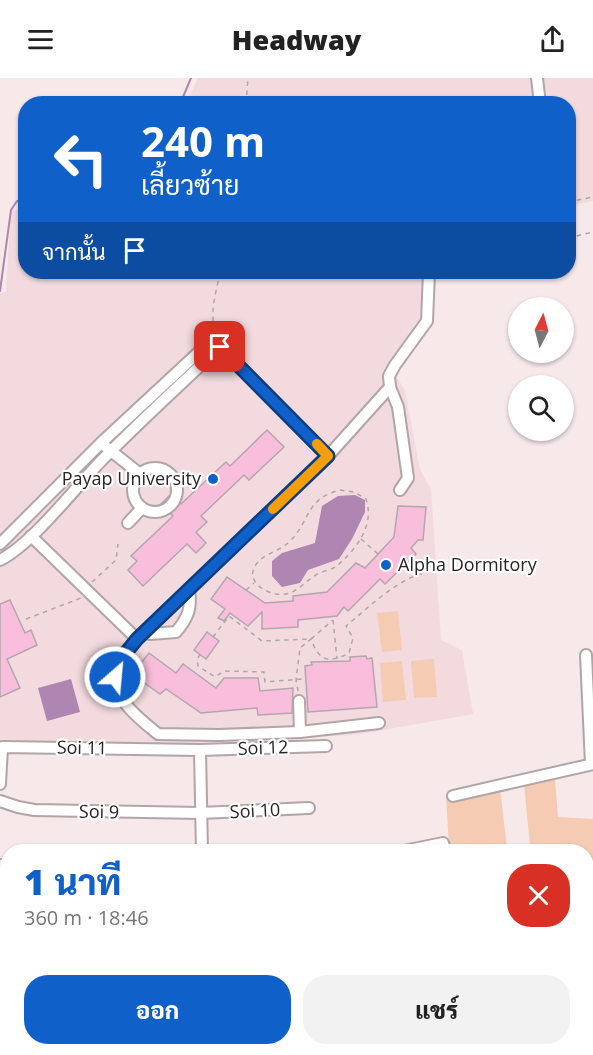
<!DOCTYPE html>
<html lang="th">
<head>
<meta charset="utf-8">
<style>
  :root { --surface:#fff; --page:#f2f2f2; --text:#222; --muted:#767676; --accent:#1060ca }
  body { margin:0; font-family:"Open Sans",Sarabun,sans-serif; background:var(--page); color:var(--text); height:100vh; display:flex; flex-direction:column; font-size:22px; white-space:nowrap }
  * { box-sizing:border-box; margin:0 }
  p { font-size:20px; color:var(--muted) }
  .icon { flex:none; width:33px; height:33px; fill:none; stroke:currentColor; stroke-width:2; stroke-linecap:round; stroke-linejoin:round }
  .map { position:relative; flex:1; overflow:hidden }
  .side { position:absolute; left:0px; top:766px; width:594px; height:212px; display:flex; flex-direction:column; background:var(--surface); border-radius:24px 24px 0 0; box-shadow:0 2px 4px #0004 }
  .side>* { flex:none }
  .top-card { position:absolute; left:18px; top:18px; width:558px; height:183px; border-radius:24px; box-shadow:0 2px 4px #0004; background:#1060ca; color:#fff; overflow:hidden }
  .needle { width:39px; rotate:6deg }
  .tools { position:absolute; left:508px; top:219px; display:grid; gap:12px }
  .tools a { display:grid; place-items:center; width:66px; height:66px; border-radius:50%; background:var(--surface); box-shadow:0 2px 4px #0004; font-size:30px }
  .pin { position:absolute; display:grid; place-items:center; width:51px; height:51px; color:#fff; margin:-26px; border-radius:12px; box-shadow:0 3px 9px #0006 }
  .me { position:absolute; width:66px; margin:-33px; rotate:27deg; stroke-linejoin:round; filter:drop-shadow(0 0 4px #0008) }
  .turn { display:flex; align-items:center; gap:21px; height:126px; padding:0 24px; font-size:27px }
  .turn .icon { width:78px; height:78px; stroke-width:2.5 }
  .turn b { display:block; font-size:42px; line-height:51px }
  .then { display:flex; align-items:center; height:57px; padding:0 24px; background:#0003; gap:12px; font-size:22px }
  .round { display:grid; place-items:center; flex:none; width:63px; height:63px; border-radius:24px; background:var(--page) }
  .overview { display:flex; align-items:center; justify-content:space-between; height:102px; padding:0 24px }
  h1 { font-size:36px; font-weight:800; line-height:45px; color:var(--accent) }
  .button { display:flex; gap:12px; margin-top:auto; padding:12px 24px }
  .button a { flex:1; height:69px; border-radius:24px; background:var(--accent); color:#fff; font-size:24px; font-weight:800; line-height:69px; text-align:center }
  .button a+a { background:var(--page); color:var(--text) }
  header { display:flex; justify-content:space-between; align-items:center; height:78px; padding:0 24px; background:var(--surface); font-size:27px; font-weight:800 }
  .map>svg:first-child { display:block }
</style>
</head>
<body>
<header><svg class="icon" aria-label="menu" viewBox="0 0 24 24"><path d="M4 6h16M4 12h16M4 18h16"/></svg>Headway<svg class="icon" aria-label="share" viewBox="0 0 24 24"><path d="M12 15V3M7 8l5-5 5 5M5 13v7h14v-7"/></svg></header>
<div class="map">
<svg width="593" height="977" viewBox="0 0 593 977">
  <rect width="100%" height="100%" fill="#f7e8ea"/>
  <g fill="#f2dade">
    <polygon points="198,0 593,0 593,123 569,128 568,26 186,26"/>
    <polygon points="25,131 26,194 433,194 434,241 396,298 405,312 420,392 431,411 441,562 462,572 473,636 355,657 197,665 0,663 0,215 6,214 11,132"/>
  </g>
  <g fill="#f5ccb3">
    <polygon points="398,533 402,572 382,574 377,535"/>
    <polygon points="434,581 437,619 414,620 411,583"/>
    <polygon points="402,583 406,622 383,624 380,585"/>
    <polygon points="555,701 558,739 593,741 593,794 587,794 586,774 495,774 492,766 449,768 446,719 500,710 507,770 530,767 524,707"/>
    <polygon points="306,970 522,970 523,977 304,977"/>
  </g>
  <g fill="#ae86b1">
    <polygon points="355,417 365,422 365,434 352,461 339,481 308,492 300,505 282,509 272,498 272,483 282,475 315,465 322,428 338,418"/>
    <polygon points="71,601 80,634 47,643 38,610"/>
  </g>
  <g fill="none" stroke-linecap="round" stroke-linejoin="round">
    <g stroke="#ae86b1" stroke-width="2">
      <polyline points="180,26 191,0"/>
      <polyline points="0,213 11,132 17,123 26,124"/>
    </g>
  </g>
  <g fill="#f9bedc" stroke="#b3a7ad" stroke-width="1.5">
    <polygon points="267,352 284,369 249,402 244,397 201,438 207,444 196,454 206,465 196,475 187,466 143,508 128,492 137,483 131,478 173,438 161,426 171,416 181,426 226,384 230,388"/>
    <polygon points="398,428 426,429 423,462 418,462 411,470 416,476 385,506 380,501 348,533 344,529 337,538 298,542 298,549 262,551 262,534 248,548 230,535 224,543 218,540 225,531 211,521 227,499 265,525 293,523 293,518 327,514 356,485 365,490 394,459"/>
    <polygon points="10,522 25,555 31,552 37,567 7,581 20,610 0,619 0,526"/>
    <polygon points="207,554 219,563 206,581 194,572"/>
    <polygon points="149,575 176,595 183,586 216,610 224,600 258,600 260,613 293,610 292,635 258,637 257,630 201,635 166,611 160,616 132,596"/>
    <polygon points="366,578 367,581 372,580 377,629 308,634 305,588 312,587 311,584 350,583 350,579"/>
    <polygon points="0,868 8,870 8,906 0,905"/>
  </g>
  <g fill="none" stroke-linecap="round" stroke-linejoin="round">
    <g stroke="#b2a5a6" stroke-width="14">
      <g id="minor">
        <polyline points="537,0 540,26"/>
        <polyline points="106,369 140,396"/>
        <circle cx="155" cy="412" r="22"/>
        <polyline points="400,412 408,400 398,329 390,309 389,298 395,287 427,243 429,194"/>
        <polyline points="128,445 142,430"/>
        <polyline points="31,458 137,561"/>
        <polyline points="0,466 101,365 213,261 328,378"/>
        <path d="M0 482C32 466 75 410 101 383 139 344 180 307 220 269"/>
        <path d="M144 554 150 556 176 554C188 540 192 530 189 511"/>
        <polyline points="586,577 591,686"/>
        <polyline points="299,623 300,654"/>
        <path d="M379 645 300 654 219 657 158 656C136 638 105 616 120 584 123 576 131 568 137 561L328 378 390 309"/>
        <polyline points="200,672 202,774"/>
        <polyline points="0,706 2,669 200,672 326,668"/>
        <polyline points="453,718 593,686"/>
        <polyline points="0,723 18,729 34,732 200,735 309,730"/>
        <polyline points="399,774 443,765 446,774"/>
        <polyline points="0,787 8,789"/>
        <polyline points="0,852 8,853"/>
        <polyline points="0,921 8,923"/>
        <polyline points="586,930 588,929"/>
        <polyline points="64,970 66,977"/>
        <polyline points="526,970 526,977"/>
        <polyline points="102,977 108,970"/>
        <polyline points="260,977 265,975 294,977"/>
      </g>
    </g>
    <g stroke="#b1a6a7" stroke-width="1.5" stroke-dasharray="4.5 4.5" stroke-linecap="butt">
      <polyline points="246,26 248,0"/>
      <polyline points="568,124 593,119"/>
      <polyline points="568,160 593,154"/>
      <path d="M215 252C209 233 217 212 220 194"/>
      <path d="M340 412 354 414 366 421C375 448 356 471 337 488 331 492 322 493 316 497 307 502 300 511 290 515 275 521 244 507 255 488 262 476 278 474 288 465 311 444 304 421 340 412Z"/>
      <polyline points="361,461 378,476"/>
      <polyline points="92,504 116,482 118,466"/>
      <polyline points="246,512 254,505"/>
      <polyline points="26,541 81,520"/>
      <polyline points="333,542 337,581"/>
      <polyline points="213,559 229,538 262,563 311,561 333,542"/>
      <polyline points="200,576 197,582 198,588 215,599 224,593 264,594 265,604 302,601"/>
      <path d="M298 613 296 602 300 570 311 561C319 583 328 586 349 575L353 560 346 548C367 531 400 498 427 495"/>
      <polyline points="87,977 92,974"/>
    </g>
    <use href="#minor" stroke="#fff" stroke-width="10"/>
  </g>
  <g fill="none" stroke-linecap="round" stroke-linejoin="round">
    <g stroke="#0a3e83" stroke-width="15">
      <polyline id="route" points="115,599 120,582 137,561 328,378 220,269"/>
    </g>
    <use href="#route" stroke="#1060ca" stroke-width="10"/>
    <polyline stroke="#f59e0b" stroke-width="10" points="273,431 328,378 317,366"/>
  </g>
  <g fill="#1060ca" stroke="#fff" stroke-width="2">
    <circle cx="213" cy="401" r="6"/>
    <circle cx="386" cy="487" r="6"/>
  </g>
  <g text-anchor="middle" stroke-width="4.5" stroke-linejoin="round" paint-order="stroke">
    <g font-size="18" fill="#292424" stroke="#fff" text-anchor="end">
      <text x="201" y="407">Payap University</text>
      <text x="398" y="493" text-anchor="start">Alpha Dormitory</text>
    </g>
    <g font-size="18" fill="#292424" stroke="#fff">
      <text transform="translate(82 670) rotate(1)" y="6">Soi 11</text>
      <text transform="translate(263 670) rotate(-2)" y="6">Soi 12</text>
      <text transform="translate(255 733) rotate(-3)" y="6">Soi 10</text>
      <text transform="translate(99 734) rotate(1)" y="6">Soi 9</text>
    </g>
  </g>
</svg>
<div class="tools">
<a><svg class="needle" viewBox="-14 -14 28 28"><path d="M0-13l5 13h-10z" fill="#e53935"/><path d="M0 13l5-13h-10z" fill="#767676"/></svg></a>
<a><svg class="icon" aria-label="search" viewBox="0 0 24 24"><circle cx="10" cy="10" r="6"/><path d="M15 15l6 6"/></svg></a>
</div>
<div class="pin" style="left:220px;top:269px;background:#d93025"><svg class="icon" aria-label="arrive" viewBox="0 0 24 24"><path d="M6 21V4h12l-3 4 3 4H6"/></svg></div>
<svg class="me" style="left:115px;top:599px" viewBox="-20 -20 40 40"><circle r="17" fill="#1060ca" stroke="#fff" stroke-width="3"/><path d="M0-11L8 9 0 5-8 9z" fill="#fff"/></svg>
<div class="top-card">
<div class="turn"><svg class="icon" aria-label="left" viewBox="0 0 24 24"><path d="M17 20v-9H6M10 6l-5 5 5 5"/></svg><div><b>240 m</b>เลี้ยวซ้าย</div></div>
<div class="then">จากนั้น<svg class="icon" aria-label="arrive" viewBox="0 0 24 24"><path d="M6 21V4h12l-3 4 3 4H6"/></svg></div>
</div>
<section class="side">
<div class="overview"><div><h1>1 นาที</h1><p>360 m · 18:46</p></div><a class="round" style="background:#d93025;color:#fff"><svg class="icon" aria-label="close" viewBox="0 0 24 24"><path d="M6 6l12 12M18 6L6 18"/></svg></a></div>
<div class="button"><a>ออก</a><a>แชร์</a></div>
</section>
</div>
</body>
</html>
